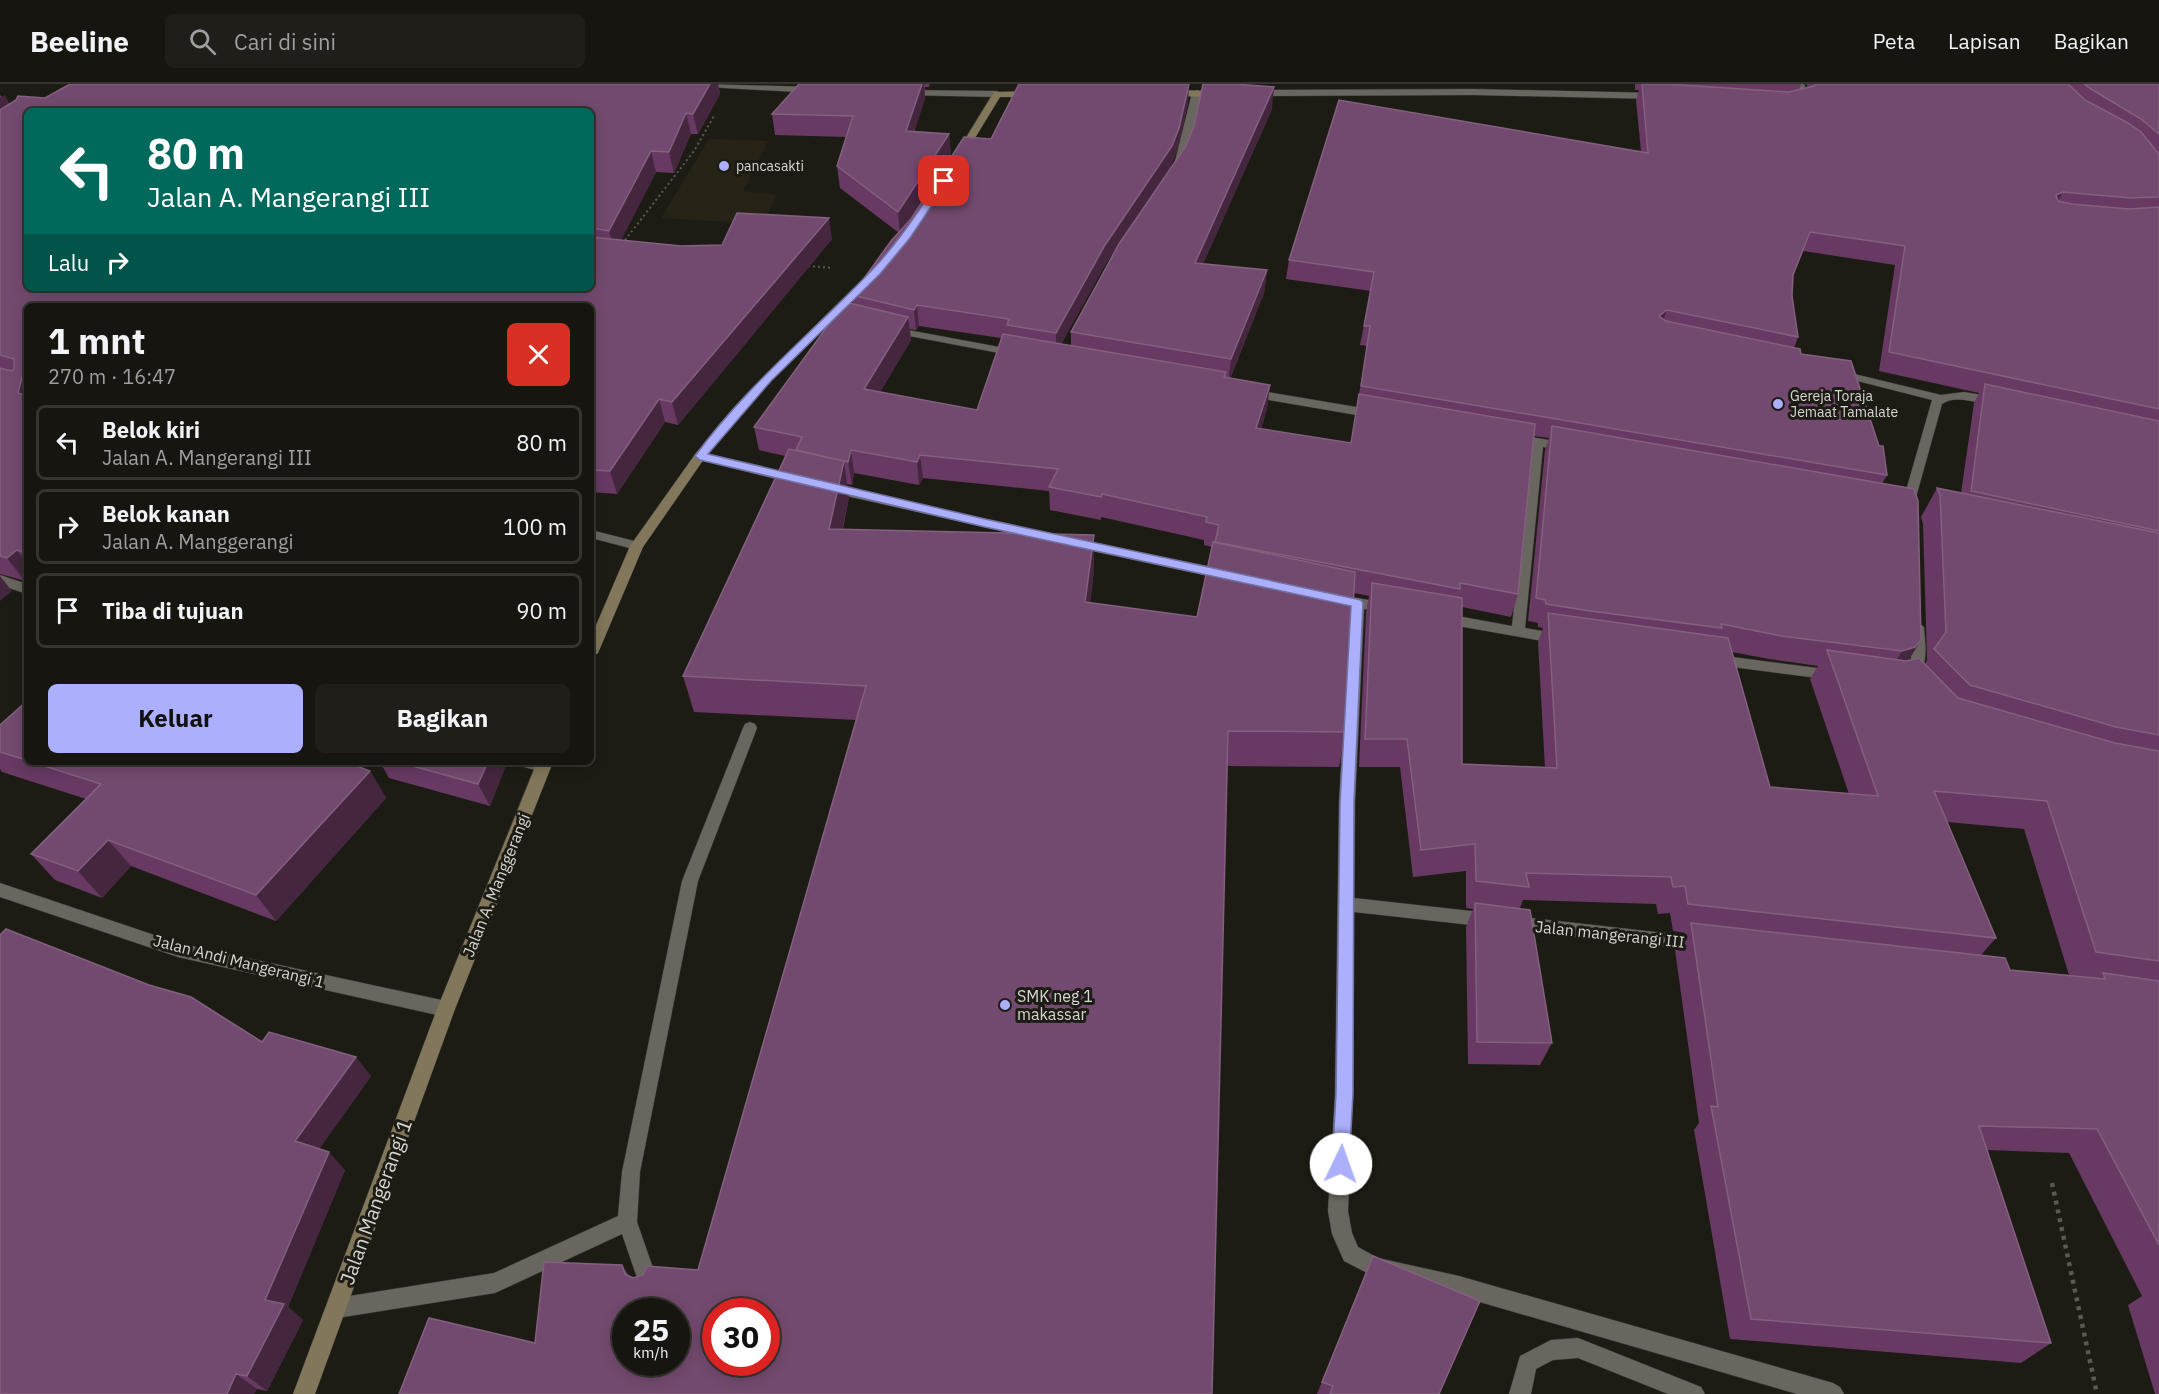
<!DOCTYPE html>
<html lang="id">
<head>
<meta charset="utf-8">
<style>
  :root { --surface:#16150f; --page:#1f1e18; --text:#f1f3f6; --muted:#9e9f9e; --line:#35342f; --accent:#acaffb }
  body { margin:0; font-family:"IBM Plex Sans",sans-serif; background:var(--page); color:var(--text); height:100vh; display:flex; flex-direction:column; font-size:22px; white-space:nowrap }
  * { box-sizing:border-box; margin:0 }
  p { font-size:20px; color:var(--muted) }
  .icon { flex:none; width:33px; height:33px; fill:none; stroke:currentColor; stroke-width:2; stroke-linecap:round; stroke-linejoin:round }
  .map { position:relative; flex:1; overflow:hidden }
  .details { position:absolute; left:24px; top:219px; width:570px; height:462px; display:flex; flex-direction:column; background:var(--surface); border-radius:9px; box-shadow:0 3px 15px #0003,0 0 0 2px var(--line) }
  .details>* { flex:none }
  .top-card { position:absolute; left:24px; top:24px; width:570px; height:183px; border-radius:9px; box-shadow:0 3px 15px #0003,0 0 0 2px var(--line); background:#00695c; color:#fff; overflow:hidden }
  .speed { position:absolute; left:612px; top:1214px; display:flex; gap:12px; font-size:30px; font-weight:700; text-align:center }
  .speed>* { display:grid; place-content:center; width:78px; height:78px; border-radius:50%; background:var(--surface); box-shadow:0 3px 15px #0003,0 0 0 2px var(--line); line-height:1 }
  .speed small { font-size:15px; font-weight:400 }
  .speed .limit { border:9px solid #d22; background:#fff; color:#111 }
  .pin { position:absolute; display:grid; place-items:center; width:51px; height:51px; color:#fff; margin:-26px; border-radius:12px; box-shadow:0 3px 9px #0006 }
  .me { position:absolute; width:66px; margin:-33px; rotate:3deg; stroke-linejoin:round; filter:drop-shadow(0 0 4px #0008) }
  .turn { display:flex; align-items:center; gap:21px; height:126px; padding:0 24px; font-size:27px }
  .turn .icon { width:78px; height:78px; stroke-width:2.5 }
  .turn b { display:block; font-size:42px; line-height:51px }
  .then { display:flex; align-items:center; height:57px; padding:0 24px; background:#0003; gap:12px; font-size:22px }
  .round { display:grid; place-items:center; flex:none; width:63px; height:63px; border-radius:9px; background:var(--page) }
  .headline { display:flex; align-items:center; justify-content:space-between; height:102px; padding:0 24px }
  h1 { font-size:36px; font-weight:700; line-height:45px }
  .primary-button { display:flex; gap:12px; margin-top:auto; padding:12px 24px }
  .primary-button a { flex:1; height:69px; border-radius:9px; background:var(--accent); color:#111; font-size:24px; font-weight:700; line-height:69px; text-align:center }
  .primary-button a+a { background:var(--page); color:var(--text) }
  ul { padding:0; list-style:none }
  li { display:flex; align-items:center; gap:18px; height:75px; margin:0 12px 9px; padding:0 12px; border:3px solid var(--line); border-radius:9px }
  li div { flex:1 }
  li b { display:block; font-size:22px }
  li em { font-style:normal }
  header { display:flex; align-items:center; gap:36px; box-sizing:border-box; height:84px; padding:0 30px; background:var(--surface); border-bottom:2px solid var(--line) }
  header strong { font-size:28px }
  nav { display:flex; gap:33px; margin-inline-start:auto; font-size:21px }
  .search { width:420px; height:54px; background:var(--page); display:flex; align-items:center; gap:15px; box-sizing:border-box; padding:0 21px; border-radius:9px; color:var(--muted); font-size:22px }
  .map>svg:first-child { display:block }
</style>
</head>
<body>
<header>
<strong>Beeline</strong>
<div class="search"><svg class="icon" aria-label="search" viewBox="0 0 24 24"><circle cx="10" cy="10" r="6"/><path d="M15 15l6 6"/></svg>Cari di sini</div>
<nav><a>Peta</a><a>Lapisan</a><a>Bagikan</a></nav>
</header>
<div class="map">
<svg width="2159" height="1310" viewBox="0 0 2159 1310">
  <rect width="100%" height="100%" fill="#1d1c14"/>
  <polygon fill="#262316" points="709,55 768,57 743,107 777,111 762,140 661,134"/>
  <g fill="none" stroke-linecap="round" stroke-linejoin="round">
    <g stroke="#393834" stroke-width="1">
      <g id="street">
        <polygon points="702,0 814,3 819,6 814,9 706,3"/>
        <polygon points="1796,0 1804,0 1809,11 1803,21 1795,22 1790,19 1797,16 1799,11"/>
        <polygon points="1474,5 1657,9 1662,12 1657,15 1474,11 1255,12 1250,9 1255,6"/>
        <polygon points="904,6 997,7 1002,10 997,13 901,11 899,9"/>
        <polygon points="1197,6 1202,9 1190,64 1182,83 1176,83 1174,81 1192,9"/>
        <polygon points="892,243 1015,266 1021,269 1015,272 888,248 888,244"/>
        <path d="M1838 286 1941 311 1964 308 1995 313 2001 317C1988 327 1960 307 1942 320L1913 424 1907 428 1901 424 1932 316 1834 291V287Z"/>
        <polygon points="1250,305 1374,326 1380,330 1374,334 1246,312 1244,309"/>
        <polygon points="1513,350 1566,359 1572,363 1566,367 1543,363 1525,544 1565,551 1567,555 1565,559 1560,560 1441,539 1434,534 1441,529 1512,542 1531,361 1509,357 1507,354"/>
        <polygon points="700,368 800,393 802,396 796,400 696,375 694,372 696,369"/>
        <polygon points="828,400 1051,450 1058,454 1051,458 824,407 822,404 824,401"/>
        <polygon points="591,446 642,459 644,462 637,466 591,454"/>
        <polygon points="1074,455 1227,486 1234,491 1227,496 1069,462 1067,459"/>
        <polygon points="0,491 27,500 27,510 0,501"/>
        <polygon points="1335,510 1385,519 1392,524 1385,529 1364,525 1355,719 1354,814 1489,829 1495,831 1497,836 1495,841 1489,843 1354,828 1353,1010 1348,1127 1352,1149 1358,1163 1378,1174 1459,1192 1833,1299 1840,1303 1844,1310 1797,1310 1459,1212 1375,1193 1344,1177 1332,1150 1328,1127 1335,1010 1339,719 1350,522 1330,518 1328,515"/>
        <path d="M1917 538 1924 543C1925 560 1931 590 1909 596L1902 591 1911 575 1910 543Z"/>
        <polygon points="1717,571 1833,586 1840,591 1833,596 1717,581 1710,576"/>
        <polygon points="750,638 755,640 757,644 698,797 640,1088 637,1138 661,1207 658,1214 651,1217 644,1214 622,1150 495,1209 337,1234 330,1231 327,1224 330,1217 337,1214 494,1189 618,1132 622,1088 682,797 743,644 745,640"/>
        <polygon points="517,678 548,678 551,682 548,686 543,688 520,682"/>
        <polygon points="0,799 178,859 446,917 452,920 455,925 452,930 446,933 178,873 0,813"/>
        <polygon points="1513,832 1700,853 1706,855 1708,860 1706,865 1700,867 1513,846 1507,844 1505,839 1507,834"/>
        <polygon points="1578,1254 1701,1303 1705,1310 1668,1310 1578,1274 1553,1276 1536,1285 1531,1310 1509,1310 1520,1272 1551,1256"/>
      </g>
    </g>
    <g stroke="#393834" stroke-width="1">
      <g id="secondary">
        <polygon points="1223,0 1231,0 1225,12 1222,13 1168,12 1163,9 1168,6 1219,7"/>
        <polygon points="994,8 1033,7 1038,10 1033,13 1000,13 964,72 958,72 956,70"/>
        <polygon points="869,192 874,195 873,197 771,297 704,375 643,463 598,569 591,574 591,553 630,462 696,369 763,293 865,193"/>
        <polygon points="537,678 553,678 455,925 315,1310 293,1310 437,925"/>
      </g>
    </g>
    <g stroke="#5a5952" stroke-width="2" stroke-dasharray="2 3" stroke-linecap="butt">
      <polyline points="622,160 694,67 714,32"/>
      <polyline points="808,182 833,184"/>
    </g>
    <polyline stroke="#5a5952" stroke-width="4.5" stroke-dasharray="4 5" stroke-linecap="butt" points="2052,1099 2097,1310"/>
    <use href="#street" fill="#68665e" fill-rule="evenodd"/>
    <use href="#secondary" fill="#82775b" fill-rule="evenodd"/>
  </g>
  <g fill="#673963" fill-rule="evenodd">
    <path d="M70 0H718L720 10 698 50H691L674 89 656 88 621 156 681 162 722 161 832 155 678 341 665 338 617 410 591 408V222H27V495L25 497 0 490V11L10 20 45 14ZM27 27H591V204H27Z"/>
    <path d="M799 0H930L929 3H925V14L914 48 949 50 951 72 906 141 991 55 1188 19 1178 63 1171 82 1105 181 1061 260 1071 262V248L1272 25 1203 180 1267 186 1264 209 1230 295 1270 301 1267 324 1261 345 1351 359 1367 262 1360 261 1371 207 1286 195 1289 176 1641 67 1636 16 1639 6H1635V0H1801L1799 6 1808 4 1806 0H2159V1310H2155L2128 1221 2142 1212 2069 1069 1987 1066 2051 1259 2021 1279 1730 1255 1694 1046 1699 1039 1675 866 1685 849 1673 847 1670 829 1658 830 1656 820 1523 816 1520 824 1552 959 1540 981 1468 980 1466 843 1473 825 1466 824V787L1413 793 1400 683H1359L1366 528 1369 512 1354 509 1346 648 1339 683 1227 682 1212 1310 535 1259 622 1181 629 1192 633 1194 698 1186 856 636 694 628 683 592 785 372 759 366 754 343 853 220 852 211 899 149 840 104 837 82 846 53 775 51 772 30ZM1803 167 1895 181 1879 287 1979 309 1974 319 1961 409 1937 404 1921 433 1923 440 1927 576 1925 580 1909 576 1882 400 1887 391 1801 270 1794 264 1798 253 1792 212 1793 191ZM919 242 1001 254 977 326 880 308 911 256 910 245 916 246ZM1534 352 1549 354 1545 366 1528 537 1538 539V543L1543 544 1538 558 1545 684 1462 680V523L1511 533 1518 510ZM854 389 919 401 923 394 1049 407 1050 426 1101 436V433L1204 456V461L1212 463 1197 533 1090 519 1094 487 843 445 849 413 847 400 852 401ZM1732 568 1769 575 1818 582 1810 595 1849 710 1770 703ZM1947 738 2024 745 2069 891 2010 886 1981 871 1996 854Z"/>
    <polygon points="27,617 27,678 347,678 370,687 386,714 276,837 131,782 102,814 55,796 31,770 86,715 2,688 0,685 0,641"/>
    <polygon points="380,678 507,678 490,722 389,694"/>
    <polygon points="262,958 371,992 319,1065 345,1086 288,1223 303,1236 267,1307 257,1305 254,1310 0,1310"/>
    <polygon points="1373,1172 1439,1310 1317,1310"/>
  </g>
  <g fill="#45263f">
    <polygon points="710,0 718,0 720,10 698,50 693,30"/>
    <polygon points="922,0 924,0 925,14 908,68 906,47"/>
    <polygon points="1189,0 1188,19 1178,63 1171,82 1105,181 1056,270 1056,249 1105,161"/>
    <polygon points="1274,3 1272,25 1193,203 1195,179"/>
    <polygon points="5,11 16,32 0,42 0,14"/>
    <polygon points="686,29 691,50 674,89 669,68"/>
    <polygon points="949,50 951,72 900,150 898,128"/>
    <polygon points="651,67 656,88 615,168 609,147"/>
    <polygon points="2063,108 2052,127 2056,111"/>
    <polygon points="829,134 832,155 678,341 672,318"/>
    <polygon points="1267,186 1264,209 1228,299 1231,275"/>
    <polygon points="917,221 919,242 916,246 914,226"/>
    <polygon points="1667,226 1660,246 1659,232"/>
    <polygon points="908,233 911,256 868,328 864,305"/>
    <polygon points="25,282 27,285 27,322 18,309"/>
    <polygon points="1270,301 1267,324 1254,367 1256,344"/>
    <polygon points="659,315 665,338 617,410 610,387"/>
    <polygon points="851,366 854,389 852,401 848,378"/>
    <polygon points="920,371 923,394 919,401 917,378"/>
    <polygon points="844,377 849,413 835,481 829,445"/>
    <polygon points="1094,451 1094,487 1085,554 1085,518"/>
    <polygon points="17,466 27,480 27,495 25,497 7,474"/>
    <polygon points="0,492 12,507 0,517"/>
    <polygon points="591,514 593,521 591,527"/>
    <polygon points="1921,556 1907,579 1888,591 1902,567"/>
    <polygon points="488,678 507,678 490,722 478,700"/>
    <polygon points="370,687 386,714 276,837 256,811"/>
    <polygon points="108,756 131,782 102,814 78,787"/>
    <polygon points="356,973 371,992 312,1075 295,1057"/>
    <polygon points="329,1068 345,1086 288,1223 303,1236 267,1307 247,1292 265,1216"/>
    <polygon points="236,1290 257,1305 254,1310 227,1310"/>
  </g>
  <g fill="#734a6f" stroke="#83607f" stroke-width="1.5" fill-rule="evenodd">
    <polygon points="70,0 710,0 693,30 686,29 669,68 651,67 609,147 591,144 591,27 27,27 27,204 591,204 591,153 681,162 722,161 737,129 829,134 672,318 659,315 610,387 591,386 591,222 27,222 27,282 25,282 18,309 27,312 27,470 17,466 7,474 0,472 0,284 11,287 14,285 14,275 0,271 0,26 16,16 18,12 45,14"/>
    <polygon points="799,0 922,0 906,47 949,50 898,128 837,82 853,32 772,30"/>
    <polygon points="1019,0 1189,0 1179,44 1172,62 1105,161 1056,249 1007,241 1009,235 917,221 914,226 852,211 891,157 911,135 964,53 991,55"/>
    <polygon points="1203,0 1235,0 1274,3 1195,179 1267,186 1231,275 1071,248 1119,160 1186,62 1194,42"/>
    <polygon points="1642,0 1667,0 1789,8 1814,2 1815,0 2068,0 2085,16 2128,39 2141,48 2159,70 2159,113 2130,114 2063,108 2056,111 2058,117 2072,120 2129,125 2159,123 2159,325 1889,268 1905,162 1810,148 1793,191 1792,212 1798,253 1667,226 1659,232 1666,237 1800,265 1801,270 1851,277 1879,362 1883,362 1887,391 1361,302 1370,242 1364,242 1374,188 1289,176 1339,16 1648,69"/>
    <polygon points="2084,0 2159,0 2159,50 2141,35 2091,5"/>
    <polygon points="845,218 908,233 864,305 977,326 1003,250 1226,288 1224,293 1270,301 1256,344 1351,359 1359,310 1535,340 1518,510 1460,499 1460,505 1215,458 1219,441 1206,438 1207,433 1102,410 1101,413 1049,403 1058,385 920,371 917,378 851,366 848,378 796,366 802,353 754,343"/>
    <polygon points="1985,300 2159,337 2159,447 1971,407"/>
    <polygon points="1552,342 1914,405 1918,417 1921,556 1915,563 1902,567 1781,552 1721,540 1722,544 1590,527 1546,520 1545,516 1536,514"/>
    <path d="M789 365 844 377 829 445 1094 451 1085 518 1197 533 1213 458 1355 488 1346 648 1228 647 1212 1310H399L429 1234 535 1259 544 1178 622 1181 625 1190 633 1194 643 1191 647 1182 698 1186 866 602 683 592ZM626 1227H676V1278H626ZM716 1227H766V1278H716Z"/>
    <polygon points="1937,404 2159,449 2159,651 2116,643 1970,601 1934,565 1946,548 1940,411"/>
    <polygon points="1372,499 1462,514 1462,680 1557,684 1548,529 1728,554 1770,703 1878,712 1827,566 1906,577 1919,574 1958,614 2115,659 2159,667 2159,877 2096,868 2047,717 1934,707 1996,854 1688,820 1685,802 1673,803 1671,793 1526,789 1529,803 1476,797 1475,760 1421,766 1407,655 1365,655"/>
    <polygon points="27,617 27,676 0,668 0,641"/>
    <polygon points="32,678 347,678 370,687 256,811 108,756 78,787 31,770 101,700"/>
    <polygon points="398,678 488,678 478,700"/>
    <polygon points="1475,819 1530,826 1552,959 1477,958"/>
    <polygon points="1691,839 2005,874 2010,886 2105,895 2103,889 2159,897 2159,1161 2097,1045 1979,1042 2051,1259 1751,1235 1711,1022 1718,1023"/>
    <polygon points="6,845 149,901 191,913 262,958 269,948 356,973 295,1057 329,1068 265,1216 284,1220 247,1292 236,1290 227,1310 0,1310 0,851"/>
    <polygon points="1373,1172 1480,1217 1439,1310 1330,1310 1333,1302 1322,1298"/>
  </g>
  <path fill="#acaffb" stroke="#7072a3" stroke-width="1.5" d="M941 95 948 97 910 154 880 190 771 297 708 370 985 435 1361 516 1363 519 1354 718 1353 1010 1349 1080 1347 1086 1341 1088 1334 1086 1332 1080 1336 1010 1340 718 1351 522 985 443 700 376 695 372C745 303 813 248 872 186 898 159 919 126 941 95Z"/>
  <g fill="#acaffb" stroke="#1d1c14" stroke-width="2">
    <circle cx="724" cy="82" r="6"/>
    <circle cx="1778" cy="320" r="6"/>
    <circle cx="1005" cy="921" r="6"/>
  </g>
  <g text-anchor="middle" stroke-width="6" stroke-linejoin="round" paint-order="stroke">
    <g font-size="14" fill="#d7d7d2" stroke="#1d1c14" text-anchor="start">
      <text x="736" y="87">pancasakti</text>
      <text x="1790" y="317">Gereja Toraja<tspan x="1790" dy="16">Jemaat Tamalate</tspan></text>
    </g>
    <g font-size="16" fill="#d7d7d2" stroke="#1d1c14">
      <text transform="translate(496 801) rotate(-68)" y="6">Jalan A. Manggerangi</text>
      <text transform="translate(1610 850) rotate(6)" y="6">Jalan mangerangi III</text>
      <text transform="translate(239 877) rotate(14)" y="6">Jalan Andi Mangerangi 1</text>
    </g>
    <g font-size="16" fill="#d7d7d2" stroke="#1d1c14" text-anchor="start">
      <text x="1017" y="918">SMK neg 1<tspan x="1017" dy="18">makassar</tspan></text>
    </g>
    <g font-size="20" fill="#d7d7d2" stroke="#1d1c14">
      <text transform="translate(376 1118) rotate(-70)" y="7">Jalan Mangerangi 1</text>
    </g>
  </g>
</svg>
<div class="speed"><div>25<small>km/h</small></div><div class="limit">30</div></div>
<div class="pin" style="left:944px;top:97px;background:#d93025"><svg class="icon" aria-label="arrive" viewBox="0 0 24 24"><path d="M6 21V4h12l-3 4 3 4H6"/></svg></div>
<svg class="me" style="left:1341px;top:1080px" viewBox="-20 -20 40 40"><circle r="19" fill="#fff"/><path d="M0-13L10 11 0 6-10 11z" fill="#acaffb"/></svg>
<div class="top-card">
<div class="turn"><svg class="icon" aria-label="left" viewBox="0 0 24 24"><path d="M17 20v-9H6M10 6l-5 5 5 5"/></svg><div><b>80 m</b>Jalan A. Mangerangi III</div></div>
<div class="then">Lalu<svg class="icon" aria-label="right" viewBox="0 0 24 24"><path d="M7 20v-9h11M14 6l5 5-5 5"/></svg></div>
</div>
<section class="details">
<div class="headline"><div><h1>1 mnt</h1><p>270 m · 16:47</p></div><a class="round" style="background:#d93025;color:#fff"><svg class="icon" aria-label="close" viewBox="0 0 24 24"><path d="M6 6l12 12M18 6L6 18"/></svg></a></div>
<ul>
<li><svg class="icon" aria-label="left" viewBox="0 0 24 24"><path d="M17 20v-9H6M10 6l-5 5 5 5"/></svg><div><b>Belok kiri</b><p>Jalan A. Mangerangi III</p></div><em>80 m</em></li>
<li><svg class="icon" aria-label="right" viewBox="0 0 24 24"><path d="M7 20v-9h11M14 6l5 5-5 5"/></svg><div><b>Belok kanan</b><p>Jalan A. Manggerangi</p></div><em>100 m</em></li>
<li><svg class="icon" aria-label="arrive" viewBox="0 0 24 24"><path d="M6 21V4h12l-3 4 3 4H6"/></svg><div><b>Tiba di tujuan</b></div><em>90 m</em></li>
</ul>
<div class="primary-button"><a>Keluar</a><a>Bagikan</a></div>
</section>
</div>
</body>
</html>
